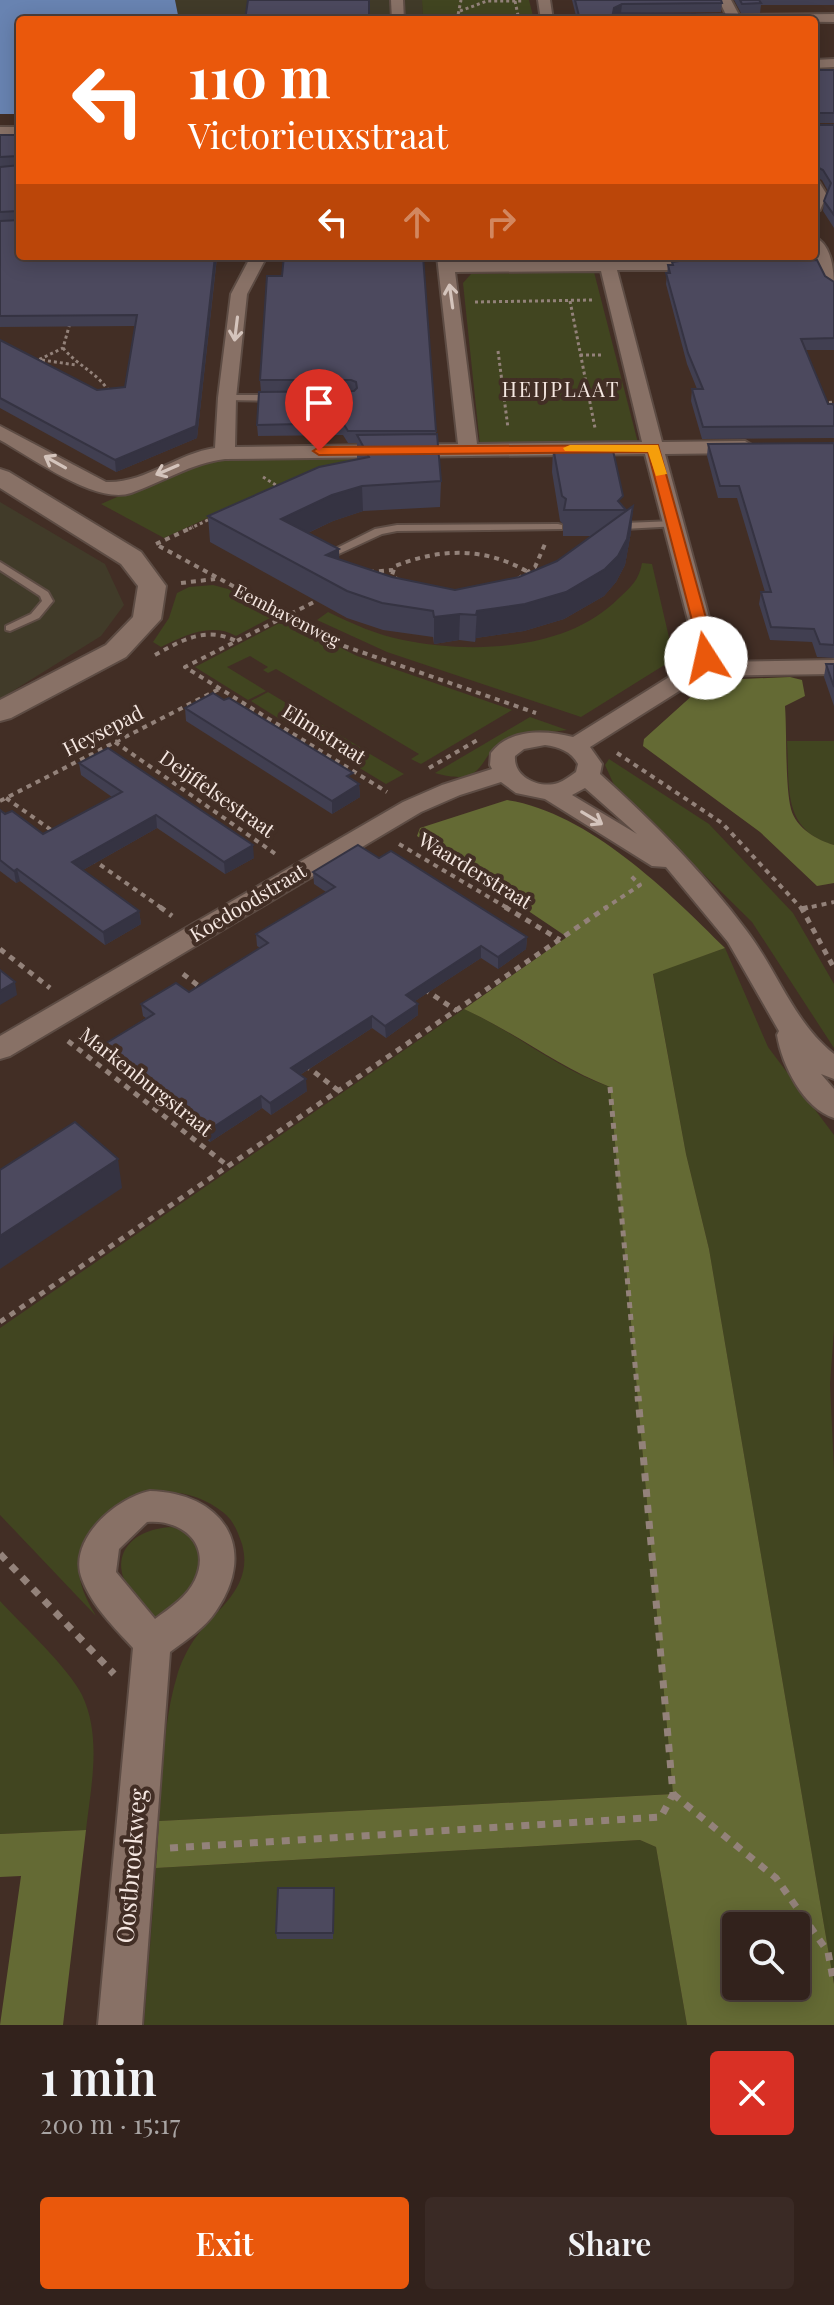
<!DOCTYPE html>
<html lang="en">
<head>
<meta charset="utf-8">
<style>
  :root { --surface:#32221c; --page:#3a2a25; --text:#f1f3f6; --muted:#a8a4a3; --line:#4d3f3b; --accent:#ea580c }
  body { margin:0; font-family:"Playfair Display",serif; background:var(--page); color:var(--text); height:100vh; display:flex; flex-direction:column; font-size:30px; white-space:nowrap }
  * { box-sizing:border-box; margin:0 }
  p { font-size:26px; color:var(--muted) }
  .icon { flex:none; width:44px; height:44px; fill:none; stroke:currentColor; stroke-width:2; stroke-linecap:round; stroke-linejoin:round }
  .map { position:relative; height:2025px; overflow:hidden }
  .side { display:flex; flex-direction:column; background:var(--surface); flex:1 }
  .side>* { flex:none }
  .guide { position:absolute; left:16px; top:16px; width:802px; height:244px; border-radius:8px; box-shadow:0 4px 20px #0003,0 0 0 2px var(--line); background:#ea580c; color:#fff; overflow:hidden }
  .tools { position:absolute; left:722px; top:1912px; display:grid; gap:16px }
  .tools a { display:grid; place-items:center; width:88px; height:88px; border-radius:8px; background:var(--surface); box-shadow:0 4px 20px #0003,0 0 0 2px var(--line); font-size:40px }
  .pin { position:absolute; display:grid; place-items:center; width:68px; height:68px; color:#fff; margin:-82px -34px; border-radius:50% 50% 50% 0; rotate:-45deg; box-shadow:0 0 8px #0007 }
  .pin .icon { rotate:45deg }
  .me { position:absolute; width:88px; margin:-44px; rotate:350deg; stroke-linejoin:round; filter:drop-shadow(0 0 6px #0008) }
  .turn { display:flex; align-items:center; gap:28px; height:168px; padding:0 40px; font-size:36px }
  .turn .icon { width:104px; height:104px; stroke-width:2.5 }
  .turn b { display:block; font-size:56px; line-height:68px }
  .lanes { display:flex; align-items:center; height:76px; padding:0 40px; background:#0003; justify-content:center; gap:40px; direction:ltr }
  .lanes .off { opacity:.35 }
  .round { display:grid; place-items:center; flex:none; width:84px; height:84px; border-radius:8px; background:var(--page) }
  .summary { display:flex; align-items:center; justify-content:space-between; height:136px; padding:0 40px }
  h1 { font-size:48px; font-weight:600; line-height:60px }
  .cta { display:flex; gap:16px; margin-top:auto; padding:16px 40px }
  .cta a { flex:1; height:92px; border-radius:8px; background:var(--accent); color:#fff; font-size:32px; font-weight:600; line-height:92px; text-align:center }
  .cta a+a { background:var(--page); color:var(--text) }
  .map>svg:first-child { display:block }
</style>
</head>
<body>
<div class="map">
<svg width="834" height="2025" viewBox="0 0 834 2025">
  <rect width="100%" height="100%" fill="#422e25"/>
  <g fill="#413b29">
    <polygon points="175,0 422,0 423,20 179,20"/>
    <polygon points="0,502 105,564 124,605 101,636 0,699"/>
  </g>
  <g fill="#414520">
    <polygon points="422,0 529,0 534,20 423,20"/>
    <polygon points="594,272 638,443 480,445 463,283 471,274"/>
    <polygon points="426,455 268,490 164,538 101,504 204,459"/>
    <path d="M642 563 652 564 674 659 581 717 387 652 317 620 328 612C353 624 377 635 403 640 472 654 567 651 619 598 631 587 639 580 642 563Z"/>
    <path d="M213 585 228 589 276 615 236 636C211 622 184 636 161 647L153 642 169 618 177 593 189 587Z"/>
    <polygon points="285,620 357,656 512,710 421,764 411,759 419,754 276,669 268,673 263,670 268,667 250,656 227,667 266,691 248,700 195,667"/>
    <polygon points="268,692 303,713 286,723 251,701"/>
    <polygon points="306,715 335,733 318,742 288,724"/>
    <path d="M530 717 567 730C548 734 529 729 511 736 474 752 492 789 435 773Z"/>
    <polygon points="338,734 368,752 350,762 320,744"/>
    <path d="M787 741H834V845C781 830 790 786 787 741Z"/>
    <polygon points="370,754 404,774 386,784 353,764"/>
    <polygon points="609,759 709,824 793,913 834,984 834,1048 752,922 615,787 605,765"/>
    <polygon points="725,948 768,1047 834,1135 834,1330 830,1384 834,1471 834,1984 709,1249 686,1154 653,973"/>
    <path d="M464 1009C515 1032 557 1069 610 1087L673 1794 159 1821C163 1773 163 1722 177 1676 180 1664 188 1648 196 1637 217 1608 254 1587 242 1544 238 1533 234 1521 224 1513 204 1497 181 1490 156 1493 131 1495 109 1508 94 1527 69 1558 78 1586 96 1616L0 1515V1328Z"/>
    <path d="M172 1527 185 1532 201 1547C205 1581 183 1599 157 1618 149 1614 144 1606 138 1600 104 1564 125 1529 172 1527Z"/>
    <path d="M0 1601C22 1625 68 1667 82 1695 102 1737 91 1786 86 1830L0 1834Z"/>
    <polygon points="640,1840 656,1847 687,2025 144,2025 156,1868"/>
  </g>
  <g fill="#646a34" fill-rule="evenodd">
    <path d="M790 677 802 680 805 696 785 706C787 734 785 785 791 809 796 828 817 840 834 845V883L817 886 760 832 643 746 644 739 705 684 718 680Z"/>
    <path d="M507 800C588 812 669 892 725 948L653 974 686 1154 709 1249 834 1984V2025H687L656 1847 640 1840 156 1868 159 1821 673 1794 610 1087C558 1067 515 1032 464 1009L567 937 417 836 420 828ZM736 1926H796V1986H736Z"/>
    <polygon points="86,1830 63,2025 0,2025 21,1876 0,1877 0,1834"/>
  </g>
  <polygon fill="#6883b1" points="0,0 175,0 179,20 20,20 20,114 0,114"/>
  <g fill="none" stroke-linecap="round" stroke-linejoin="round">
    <g stroke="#5d4c44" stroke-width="4">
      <g id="service">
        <polygon points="227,395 279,395 284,398 279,401 224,400 222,398"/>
        <polygon points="674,521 678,522 678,526 624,529 619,526 624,523"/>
        <polygon points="558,524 562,525 562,529 397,531 382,534 330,558 322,558 321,556 375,529 397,525"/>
        <polygon points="0,562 48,592 53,601 39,618 10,631 6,630 6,626 31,614 42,601 40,596 0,570"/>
      </g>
    </g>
    <g stroke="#5d4c44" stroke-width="4">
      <g id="minor">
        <polygon points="391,0 403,0 404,20 392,20"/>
        <polygon points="538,0 550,0 553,20 541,20"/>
        <polygon points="719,0 731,0 739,15 834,14 834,22 697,20 697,15 726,15"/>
        <polygon points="834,59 834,67 814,68 814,60"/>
        <rect x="0" y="127" width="20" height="8"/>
        <polygon points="814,180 819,182 827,195 820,210 814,212"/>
        <path d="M814 237C833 244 834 274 834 291L826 286 814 261 727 262 674 270H617L662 442 745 441 755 447 745 453 665 454 717 647 715 662 834 660V674L703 676 590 747 602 764 600 774C654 823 702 871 746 930 777 970 794 1023 834 1054V1079L821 1074 834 1089V1118C803 1108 782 1065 777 1035L779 1031 728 942 666 867 652 866 545 799 516 793 501 782 460 795 421 812 10 1056 0 1059V1036L403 802 442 785 492 769 490 765 491 753C510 728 546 730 573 737L690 664 695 658V647L645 454 225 459C191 463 163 482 131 493 96 505 31 457 0 440V426L106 482C144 484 178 453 215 448L218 398 231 294 251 256H267L247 294 236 398 235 447 458 444 437 256H453L454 262 599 261V256H615L616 261 674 260 701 256H814ZM601 271 642 442 477 444 455 272ZM545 745C559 747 571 751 578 764L576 772C570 776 564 781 558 783 539 789 513 777 515 756L524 749ZM585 788 637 834 572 795Z"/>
        <path d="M150 1491C223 1493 259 1548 216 1611 205 1628 186 1640 170 1652L142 2025H98L133 1648C114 1627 92 1606 82 1579 67 1540 116 1498 150 1491ZM147 1522C182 1519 212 1544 195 1580 187 1597 170 1608 155 1619L116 1572 119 1549Z"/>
      </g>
    </g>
    <g stroke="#5d4c44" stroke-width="4">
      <polygon id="tertiary" points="0,469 9,472 141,552 166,586 161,619 126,657 11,718 0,721 0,700 106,645 133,617 138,586 121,564 0,488"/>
    </g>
    <g stroke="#93827a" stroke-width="3" stroke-dasharray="3 3" stroke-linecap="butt">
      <polyline points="515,1 519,20"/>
      <polyline points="460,11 487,1 524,1"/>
      <polyline points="457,20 461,0"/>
      <polyline points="570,301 595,428"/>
      <polyline points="475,302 593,300"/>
      <path d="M63 348C78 366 98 373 110 393"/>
      <polyline points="498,351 508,428"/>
      <polyline points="580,355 603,355"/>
      <polyline points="42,360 76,365"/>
      <polyline points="34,362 63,348 70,323"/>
      <polyline points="823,403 834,402"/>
      <polyline points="263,477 279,487"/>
      <polyline points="189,529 212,518"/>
    </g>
    <g stroke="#93827a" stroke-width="4" stroke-dasharray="5 5" stroke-linecap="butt">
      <polyline points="156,544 193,527"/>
      <polyline points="159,546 344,646 536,713"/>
      <polyline points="369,572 393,570"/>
      <polyline points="518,579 535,567 545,544"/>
      <path d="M399 581 392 575 395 566C441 548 485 547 528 572"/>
      <polyline points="181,583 215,579"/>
      <polyline points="322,598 185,667 387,792"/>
      <path d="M155 655C182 640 206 626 236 641"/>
      <polyline points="115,742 277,855"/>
      <polyline points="617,753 722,823 802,909"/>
      <polyline points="429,768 479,739"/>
      <polyline points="6,798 54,832"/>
      <polyline points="0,801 219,689"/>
      <polyline points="399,844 509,909"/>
      <polyline points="92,859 163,909"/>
      <polyline points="604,909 640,885 631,876"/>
      <polyline points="802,909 834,902"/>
    </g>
    <g stroke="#93827a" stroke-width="5" stroke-dasharray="6 6" stroke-linecap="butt">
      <polyline points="160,907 172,916"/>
      <polyline points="505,907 560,940"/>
      <polyline points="801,907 834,968"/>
      <polyline points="802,909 809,907"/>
      <polyline points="0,949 50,988"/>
      <polyline points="183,974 204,990"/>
      <polyline points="424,989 457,1011"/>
      <polyline points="68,1041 228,1166"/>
      <polyline points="305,1065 339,1091"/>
      <polyline points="610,1087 638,1398"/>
      <polyline points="0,1322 607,907"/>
    </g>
    <g stroke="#93827a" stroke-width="7" stroke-dasharray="8 8" stroke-linecap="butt">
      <polyline points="0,1554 114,1674"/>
      <polyline points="673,1794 776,1878 828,1952 834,1984"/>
      <polyline points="170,1848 661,1817 673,1794 638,1396"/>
    </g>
    <use href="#service" fill="#887166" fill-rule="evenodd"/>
    <use href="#minor" fill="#887166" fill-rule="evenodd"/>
    <use href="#tertiary" fill="#887166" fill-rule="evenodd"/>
  </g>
  <g fill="#413f51">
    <polygon points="572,0 721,0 722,3 721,12 626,13 770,20 577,20"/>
    <polygon points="734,0 834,0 834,5 761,5 760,13 741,13"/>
    <rect x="814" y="70" width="20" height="53"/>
    <polygon points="814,125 834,125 834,228 823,211 824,201 828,191 822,180 815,177 814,178"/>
    <polygon points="0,135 20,135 20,256 231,256 231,258 217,258 197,438 116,472 0,408 0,340 97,390 125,387 135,326 0,327"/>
    <polygon points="423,256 436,434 441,481 440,507 363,511 333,521 308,533 339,549 339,559 392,577 455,590 519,577 557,561 592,536 563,536 563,524 560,521 552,472 553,447 622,505 626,510 626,511 633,506 631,532 625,565 616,582 604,596 564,619 524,631 476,638 475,642 459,640 434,644 433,637 383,630 347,618 210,542 208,516 357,459 357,443 348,443 343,435 258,436 257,425 261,392 260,380 282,276"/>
    <polygon points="780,261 825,276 834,282 834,350 806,350 828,404 834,406 834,438 702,439 691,401 692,389 697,389 687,364 666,284 668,265 672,265 672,262"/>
    <polygon points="834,443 834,658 817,657 812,642 770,640 759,604 761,592 765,592 737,498 718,498 707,456 708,444"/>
    <polygon points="826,664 834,664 834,706 824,677"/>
    <polygon points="185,708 353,780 359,784 360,797 332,814 186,721"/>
    <polygon points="79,763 254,858 225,874 157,828 83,870 139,911 141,924 105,945 20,881 16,883 0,871 0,810 43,834 112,797 81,775"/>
    <polygon points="379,858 527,937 526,949 498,969 481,958 415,1001 418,1015 386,1038 372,1028 300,1075 307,1091 271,1115 262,1108 210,1142 105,1057 103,1045 146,1018 143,1016 141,1004 189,992 260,948 257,946 256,934 326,892 314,884 313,872"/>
    <polygon points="334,1888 333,1939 277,1939 276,1933"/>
  </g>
  <g fill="#353342">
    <polygon points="622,4 621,13 613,18 614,8"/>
    <polygon points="215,256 217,256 197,438 116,472 115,460"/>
    <polygon points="362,486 363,511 333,521 282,545 281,519 332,495"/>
    <polygon points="633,506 631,532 625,565 616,582 604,596 564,619 524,631 476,638 475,642 477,611 525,604"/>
    <polygon points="339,549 340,575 326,555"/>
    <polygon points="460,614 459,640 434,644 434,617"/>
    <polygon points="359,784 360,797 332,814 332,801"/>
    <polygon points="156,815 157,828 74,875 72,862"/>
    <polygon points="253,845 254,858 225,874 224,862"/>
    <polygon points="17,869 20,881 16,883 14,871"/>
    <polygon points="139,911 141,924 105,945 103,932"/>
    <polygon points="527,937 526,949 498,969 498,957"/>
    <polygon points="481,946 481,958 406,1007 406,995"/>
    <polygon points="15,982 17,995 0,1005 0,991"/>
    <polygon points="418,1004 418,1015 386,1038 385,1026"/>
    <polygon points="372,1016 372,1028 292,1080 291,1068"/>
    <polygon points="306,1079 307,1091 271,1115 270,1103"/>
    <polygon points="261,1096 262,1108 210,1142 209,1130"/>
    <polygon points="118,1159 122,1188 0,1269 0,1236"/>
  </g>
  <g fill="#4c495e" stroke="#353342" stroke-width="2">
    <polygon points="248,0 369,0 369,20 245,20"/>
    <polygon points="575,0 721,0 722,3 622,4 614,8 613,13 767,15 770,20 580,20"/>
    <polygon points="740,0 759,0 761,3 742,4"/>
    <rect x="814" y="70" width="20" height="43"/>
    <polygon points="814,125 834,125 834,215 824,201 831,183 823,170 817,167 814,169"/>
    <polygon points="0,135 20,135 20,162 18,156 0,157"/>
    <polygon points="20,165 20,217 18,211 0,212 0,167"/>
    <polygon points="20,220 20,256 215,256 196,426 115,460 0,398 0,340 97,390 125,387 137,315 0,316 0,221"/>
    <polygon points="284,256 423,256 436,431 348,431 343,423 257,425 259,392 354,391 357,388 356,382 351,380 260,380 267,276 282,276"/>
    <polygon points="715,256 777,256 780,261 817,260 825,276 834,282 834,338 801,339 828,404 833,404 834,406 834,426 703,427 692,389 703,389 688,353 666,273 670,273 668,265 673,265 672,262"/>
    <polygon points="437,434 441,481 362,486 332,495 281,519 339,549 326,555 392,577 455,590 519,577 557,561 633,506 627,539 618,556 605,569 566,592 525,604 477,611 476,615 460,614 434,617 433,611 382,603 347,591 208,516 319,467 369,457 357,435"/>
    <polygon points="834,443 834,645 820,644 814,629 771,627 761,592 771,592 739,486 720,486 708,444"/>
    <polygon points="612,446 623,496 618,501 626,510 564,510 566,499 562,496 553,447"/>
    <polygon points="826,664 834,664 834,687"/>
    <polygon points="213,693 224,700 229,698 353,773 347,776 359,784 332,801 185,708"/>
    <polygon points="108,748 253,845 224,862 156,815 72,862 139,911 103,932 17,869 14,871 0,860 0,810 5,814 12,811 43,834 122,792 79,763"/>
    <polygon points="358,845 379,858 391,851 527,937 498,957 481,946 406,995 418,1004 385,1026 372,1016 291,1068 306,1079 270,1103 261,1096 209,1130 103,1045 154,1014 141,1004 176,983 189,992 268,943 256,934 335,887 313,872"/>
    <polygon points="0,970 15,982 0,991"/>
    <polygon points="75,1122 118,1159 0,1236 0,1170"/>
    <polygon points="278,1888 334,1888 333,1933 276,1933"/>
  </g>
  <defs><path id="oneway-shaft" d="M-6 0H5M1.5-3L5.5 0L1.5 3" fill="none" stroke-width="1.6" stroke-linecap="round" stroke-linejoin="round" transform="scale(2)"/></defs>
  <g stroke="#d4c4bc">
    <use href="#oneway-shaft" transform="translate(451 296) rotate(-98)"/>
    <use href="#oneway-shaft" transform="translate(236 329) rotate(97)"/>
    <use href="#oneway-shaft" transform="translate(55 462) rotate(-151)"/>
    <use href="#oneway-shaft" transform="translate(167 470) rotate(157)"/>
    <use href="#oneway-shaft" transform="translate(592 818) rotate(31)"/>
  </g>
  <polygon fill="#ea580c" stroke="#983908" stroke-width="2" points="658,445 714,647 713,658 706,662 698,658 699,647 648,452 319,455 313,451 319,447"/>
  <polygon fill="#f59e0b" points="570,445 658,445 667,474 656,476 648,452 565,451 563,448"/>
  <g text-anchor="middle" stroke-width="8" stroke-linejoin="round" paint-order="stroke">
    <g font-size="18" fill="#f5e7e1" stroke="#422e25">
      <text transform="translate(287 616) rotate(27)" y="6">Eemhavenweg</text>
    </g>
    <g font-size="20" letter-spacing="2" fill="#f5e7e1" stroke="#422e25">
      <text x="561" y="397">HEIJPLAAT</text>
    </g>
    <g font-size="20" fill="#f5e7e1" stroke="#422e25">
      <text transform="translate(103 731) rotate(-27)" y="7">Heysepad</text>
      <text transform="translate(324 734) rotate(32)" y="7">Elimstraat</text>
      <text transform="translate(217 794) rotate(35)" y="7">Deijffelsestraat</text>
      <text transform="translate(475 871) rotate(31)" y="7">Waarderstraat</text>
      <text transform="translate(248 903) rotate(-31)" y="7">Koedoodstraat</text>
      <text transform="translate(146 1082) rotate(38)" y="7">Markenburgstraat</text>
    </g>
    <g font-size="24" fill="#f5e7e1" stroke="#422e25">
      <text transform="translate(132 1866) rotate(-85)" y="8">Oostbroekweg</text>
    </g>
  </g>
</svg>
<div class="tools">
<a><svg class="icon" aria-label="search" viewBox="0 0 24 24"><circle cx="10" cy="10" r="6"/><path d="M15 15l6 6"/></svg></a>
</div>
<div class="pin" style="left:319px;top:451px;background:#d93025"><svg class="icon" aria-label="arrive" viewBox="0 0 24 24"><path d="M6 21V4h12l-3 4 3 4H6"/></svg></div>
<svg class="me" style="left:706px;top:658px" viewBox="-20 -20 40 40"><circle r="19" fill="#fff"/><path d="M0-13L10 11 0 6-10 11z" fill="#ea580c"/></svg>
<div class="guide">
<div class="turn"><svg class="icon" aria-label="left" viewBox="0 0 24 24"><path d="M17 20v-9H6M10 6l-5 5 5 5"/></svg><div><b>110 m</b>Victorieuxstraat</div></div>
<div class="lanes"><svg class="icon" aria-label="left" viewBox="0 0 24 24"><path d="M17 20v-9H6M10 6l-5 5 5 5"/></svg><svg class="icon off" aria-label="ahead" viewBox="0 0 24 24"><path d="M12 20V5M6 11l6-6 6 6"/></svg><svg class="icon off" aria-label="right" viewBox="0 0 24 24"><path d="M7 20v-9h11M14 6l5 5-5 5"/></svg></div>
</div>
</div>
<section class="side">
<div class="summary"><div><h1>1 min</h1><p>200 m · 15:17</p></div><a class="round" style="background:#d93025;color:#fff"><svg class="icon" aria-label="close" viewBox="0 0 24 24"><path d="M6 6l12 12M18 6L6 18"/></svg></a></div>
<div class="cta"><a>Exit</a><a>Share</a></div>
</section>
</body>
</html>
